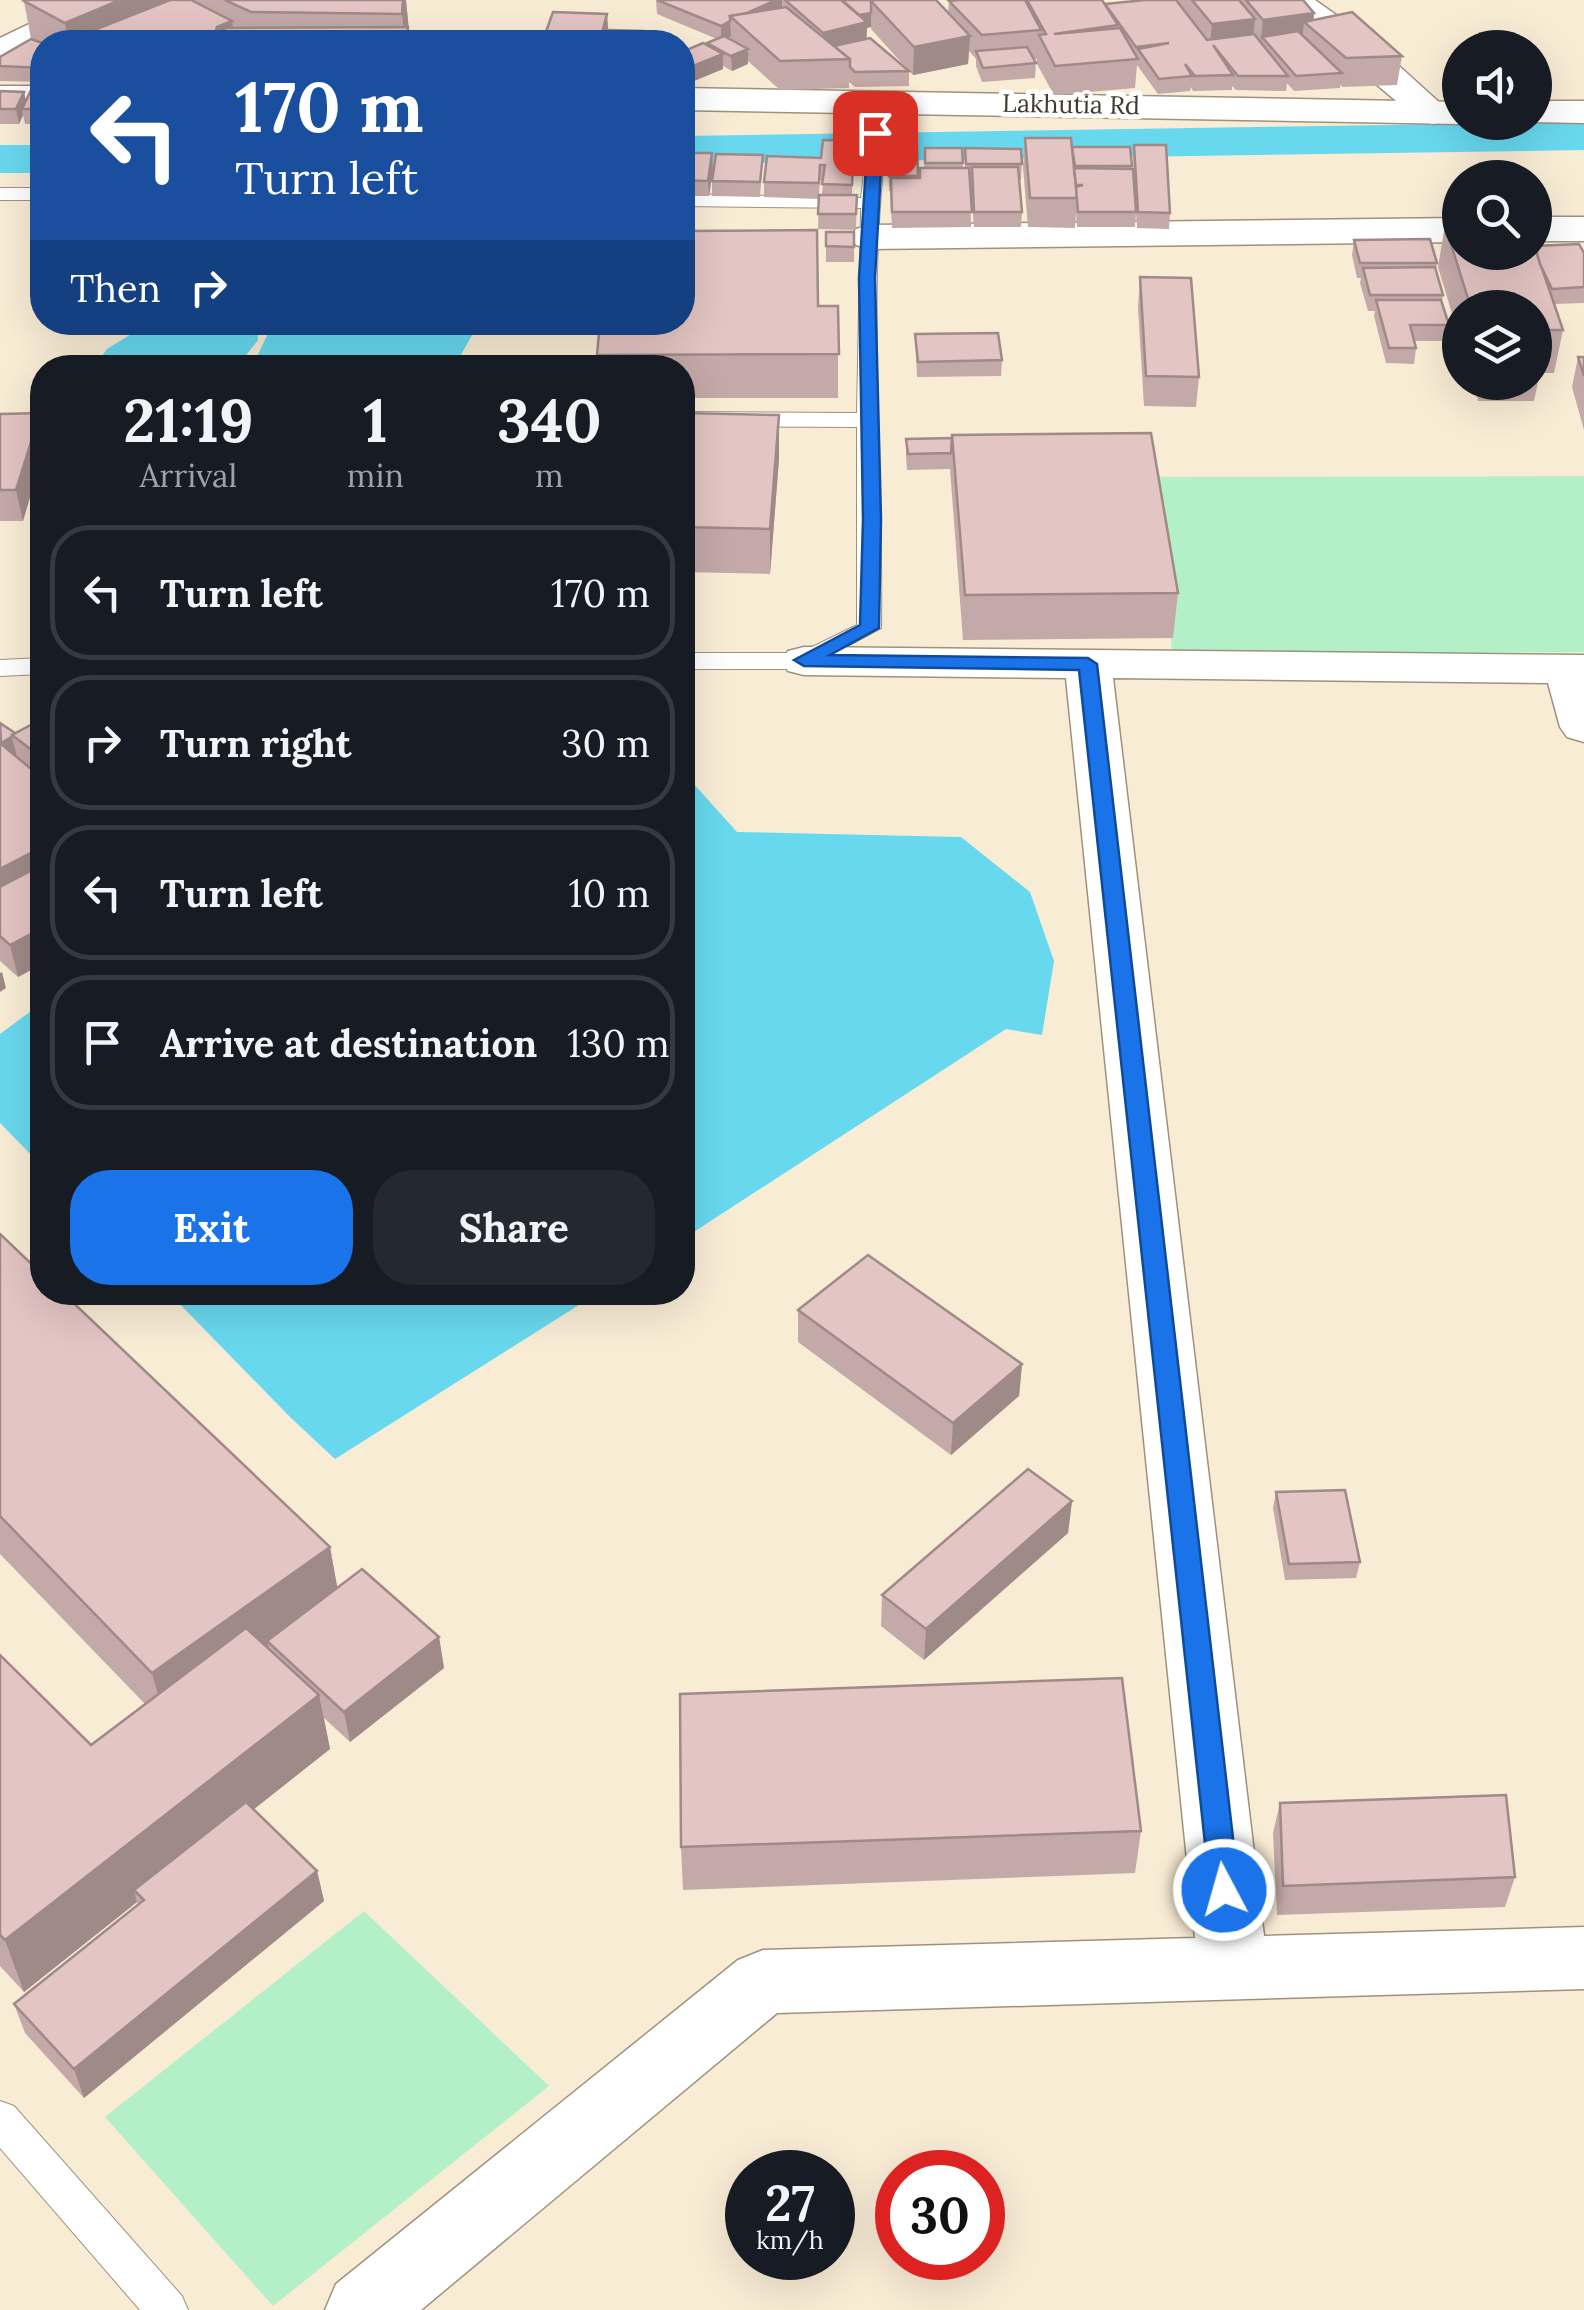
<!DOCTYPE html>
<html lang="en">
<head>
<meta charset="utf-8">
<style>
  :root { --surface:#171b24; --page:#242831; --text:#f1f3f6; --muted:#9ea1a6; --line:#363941; --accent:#1a73e8 }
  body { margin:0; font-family:Lora,serif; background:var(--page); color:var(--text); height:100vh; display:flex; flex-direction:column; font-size:38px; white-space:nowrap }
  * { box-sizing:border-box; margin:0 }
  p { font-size:32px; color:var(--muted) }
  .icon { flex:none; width:55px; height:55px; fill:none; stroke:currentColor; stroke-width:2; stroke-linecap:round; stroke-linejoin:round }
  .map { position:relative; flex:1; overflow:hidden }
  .panel { position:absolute; left:30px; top:355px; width:665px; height:950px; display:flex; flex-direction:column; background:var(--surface); border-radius:40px; box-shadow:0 10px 40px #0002 }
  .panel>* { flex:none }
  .top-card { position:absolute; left:30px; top:30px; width:665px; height:305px; border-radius:40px; box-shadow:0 10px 40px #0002; background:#1a4fa0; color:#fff; overflow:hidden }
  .controls { position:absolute; left:1442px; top:30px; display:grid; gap:20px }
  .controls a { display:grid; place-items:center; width:110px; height:110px; border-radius:50%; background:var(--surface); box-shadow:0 10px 40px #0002; font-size:50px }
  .speed { position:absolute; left:725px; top:2150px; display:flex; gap:20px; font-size:50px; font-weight:700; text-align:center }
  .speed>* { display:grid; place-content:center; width:130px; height:130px; border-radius:50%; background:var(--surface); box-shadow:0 10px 40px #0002; line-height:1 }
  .speed small { font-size:25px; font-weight:400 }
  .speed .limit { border:15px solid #d22; background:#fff; color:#111 }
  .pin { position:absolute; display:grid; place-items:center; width:85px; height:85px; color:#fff; margin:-42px; border-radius:20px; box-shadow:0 5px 15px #0006 }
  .me { position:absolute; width:110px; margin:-55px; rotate:354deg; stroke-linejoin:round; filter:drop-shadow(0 0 8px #0008) }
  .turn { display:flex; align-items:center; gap:35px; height:210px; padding:0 40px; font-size:45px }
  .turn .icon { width:130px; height:130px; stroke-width:2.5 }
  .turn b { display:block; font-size:70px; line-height:85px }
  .then { display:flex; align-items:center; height:95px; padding:0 40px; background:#0003; gap:20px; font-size:38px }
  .eta { display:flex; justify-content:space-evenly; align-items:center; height:170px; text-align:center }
  .eta b { font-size:60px; font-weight:700; line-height:70px }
  .primary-button { display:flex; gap:20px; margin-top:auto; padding:20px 40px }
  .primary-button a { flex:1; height:115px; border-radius:40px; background:var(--accent); color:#fff; font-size:40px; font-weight:700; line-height:115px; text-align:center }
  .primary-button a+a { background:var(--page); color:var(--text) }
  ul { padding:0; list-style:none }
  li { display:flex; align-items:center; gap:30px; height:135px; margin:0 20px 15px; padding:0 20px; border:5px solid var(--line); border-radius:40px }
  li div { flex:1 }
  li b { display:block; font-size:38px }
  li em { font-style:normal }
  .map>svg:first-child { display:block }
</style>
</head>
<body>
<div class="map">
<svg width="1584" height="2310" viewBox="0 0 1584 2310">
  <rect width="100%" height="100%" fill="#f9ecd5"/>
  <g fill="#b3f0c7">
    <polygon points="1584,476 1584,652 1172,653 1159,477"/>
    <polygon points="364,1911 549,2086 273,2306 105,2117"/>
  </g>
  <g fill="#68d8ef">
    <polygon points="151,322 257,323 258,340 237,367 94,367 107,349"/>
    <polygon points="273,323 273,322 479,323 454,367 252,367"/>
    <polygon points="683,772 737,832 961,837 1030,892 1054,961 1042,1035 1006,1029 683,1239"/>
    <polygon points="42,1003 42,1166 0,1123 0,1034"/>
    <polygon points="169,1293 598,1293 335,1459 290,1417"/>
  </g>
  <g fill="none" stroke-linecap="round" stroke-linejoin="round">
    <g fill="#68d8ef" fill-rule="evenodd">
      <polygon points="1584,122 1584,150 682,164 682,136"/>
      <rect x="0" y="145" width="42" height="28"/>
    </g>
    <g stroke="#9f927d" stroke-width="2">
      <g id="service">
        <path d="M882 94 892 100C863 273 884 454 881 628L804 669H682V653H800L857 625V427L682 426V412L857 413 861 208 682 206V194L861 198 872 100Z"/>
        <rect x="0" y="188" width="42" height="12"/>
        <polygon points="42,658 42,674 0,676 0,660"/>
        <polygon points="0,2101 14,2106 182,2296 188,2310 140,2310 0,2148"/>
      </g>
    </g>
    <g stroke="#9f927d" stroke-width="3">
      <g id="minor">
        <polygon points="79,0 123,0 118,7 0,63 0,38"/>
        <polygon points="1276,0 1315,0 1366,36 1451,113 1446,121 1433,124 1420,121"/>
        <rect x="1535" y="217" width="49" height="24"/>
        <polygon points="1460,218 1460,242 870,249 856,245 851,237 856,229 870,225"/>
        <polygon points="804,647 1584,655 1584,742 1567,737 1560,727 1548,683 1113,678 1264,1936 1584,1927 1584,1989 777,2013 421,2310 325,2310 336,2284 738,1960 763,1950 1195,1938 1066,678 804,675 788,671 781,661 788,651"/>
      </g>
    </g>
    <g stroke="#9f927d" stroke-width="3">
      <g id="tertiary">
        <rect x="0" y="86" width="42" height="22"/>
        <polygon points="682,88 1460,102 1460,122 1466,122 1460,124 682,110"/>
        <polygon points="1535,101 1584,101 1584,123 1533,122"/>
      </g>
    </g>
    <use href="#service" fill="#fff" fill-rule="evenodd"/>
    <use href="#minor" fill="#fff" fill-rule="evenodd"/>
    <use href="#tertiary" fill="#fff" fill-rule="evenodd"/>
  </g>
  <g fill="#c3a9a8" fill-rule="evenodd">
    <polygon points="27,0 406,0 410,42 42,42 42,82 0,81 0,57 31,39 24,1"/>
    <path d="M656 0H936L948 13 949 1 960 0H1102L1105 4 1177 2V0H1303L1314 13V20L1402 56 1397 85 1343 87 1340 85V88L1294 91 1287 83 1286 91 1236 90 1232 86V90L1193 91 1191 87 1190 91 1158 94 1137 65 1135 88 1054 95 1037 64V59H1033L1036 63 1035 78 982 82 976 66V59L969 51 968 64 913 75 909 71V86L855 87 849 82V88L780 90 748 61V64L732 71 723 66V69L689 83 682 80V52L707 46V43L717 39 657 14ZM871 27V29L908 70 866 39 867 28Z"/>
    <polygon points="607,14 608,29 604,42 544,42 544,37"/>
    <polygon points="0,91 24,92 26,101 42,91 42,124 25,124 23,115 19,124 0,124"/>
    <polygon points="1025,138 1072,148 1130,147 1136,210 1133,160 1134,145 1170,213 1169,229 1137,228 1136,212 1135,227 1077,227 1076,212 1075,228 1028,227 1023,168"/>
    <path d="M854 141 852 195H857L856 230 818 229 819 195 818 199 764 197V182L821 158ZM820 180H823L822 195H819Z"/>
    <polygon points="888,146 917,146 918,178 920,178 924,168 925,148 962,148 963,168 965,168 965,148 1022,164 1021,180 1019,180 1022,212 1021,227 974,227 970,179 971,227 892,228 890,191 889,191"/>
    <polygon points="682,153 712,153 713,169 709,196 685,196 685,231 818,306 838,306 838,398 682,398 682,368 597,368 597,355 682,322"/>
    <polygon points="763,155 760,197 712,196 712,181"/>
    <polygon points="1445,225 1460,252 1584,253 1584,303 1554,304 1563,330 1554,373 1540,373 1534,401 1478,401 1473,382 1535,382 1535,308 1460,308 1460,340 1438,267"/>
    <rect x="826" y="232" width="28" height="30"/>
    <polygon points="1354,240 1437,263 1436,270 1443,295 1442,301 1449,325 1446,341 1414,341 1416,348 1414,364 1386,363 1374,316 1375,311 1368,311 1360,283 1361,278 1357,278 1352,255"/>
    <polygon points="1140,277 1199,377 1196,407 1144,406 1138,308"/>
    <polygon points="915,334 1002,360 1001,376 917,377"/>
    <polygon points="1578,357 1584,357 1584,430 1572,387"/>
    <polygon points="40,413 42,428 42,456 23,521 0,521 0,414"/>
    <polygon points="682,413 779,415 779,459 770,574 682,572"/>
    <polygon points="952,438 1178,593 1173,638 963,640 950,469 907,470 906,455 906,439"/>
    <polygon points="42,719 42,964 18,977 0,961 0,723 15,733"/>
    <polygon points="0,1234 330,1547 337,1588 439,1637 444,1668 350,1742 324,1718 330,1749 253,1809 317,1871 324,1901 84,2098 25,2033 14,2004 138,1905 137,1902 24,1992 0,1966 0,1655 91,1745 145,1704 0,1554"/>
    <polygon points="798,1310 1022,1364 1019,1396 951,1455 798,1342"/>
    <polygon points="1276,1492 1360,1562 1356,1578 1285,1580 1273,1508"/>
    <polygon points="1072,1501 1068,1533 924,1660 881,1626 882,1595"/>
    <polygon points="1280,1803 1515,1877 1505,1907 1277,1915 1273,1833"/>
    <polygon points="1141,1831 1135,1873 683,1890 681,1847"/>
  </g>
  <g fill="#9f8a88">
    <polygon points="120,0 189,0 79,36 80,42 68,42 65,23"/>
    <polygon points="403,0 406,0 410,42 405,42 402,14"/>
    <polygon points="776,0 782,0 782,12 734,20"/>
    <polygon points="871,13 871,27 867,28 866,50 823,60 823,33 857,16"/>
    <polygon points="1314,13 1312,29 1304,22 1302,43 1262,37 1261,48 1260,48 1263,20"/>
    <polygon points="607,14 608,29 604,42 600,42"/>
    <polygon points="1255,19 1252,47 1209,53 1212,24"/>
    <polygon points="232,21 235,42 212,42 217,27"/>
    <polygon points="730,21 731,36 721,41 721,26"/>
    <polygon points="970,36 968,64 913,75 914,47"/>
    <polygon points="748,49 748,64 732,71 731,56"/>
    <polygon points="723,54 723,69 689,83 688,68"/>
    <polygon points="24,92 27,107 22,109 23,115 19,124 16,109"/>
    <polygon points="712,153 713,169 709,196 708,181"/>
    <polygon points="685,195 685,225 682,248 682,212"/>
    <polygon points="40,413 42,428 42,456 23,521 16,490"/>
    <polygon points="779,415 779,459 770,574 770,529"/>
    <polygon points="12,737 20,769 0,744"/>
    <polygon points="42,847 42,898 0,921 0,869"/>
    <polygon points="42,928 42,964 18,977 10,945"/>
    <polygon points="2,972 6,988 0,992 0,973"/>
    <polygon points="1022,1364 1019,1396 951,1455 953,1423"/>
    <polygon points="1072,1501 1068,1533 924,1660 926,1629"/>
    <polygon points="330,1547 340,1602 267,1641 270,1653 167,1727 152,1673"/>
    <polygon points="439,1637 444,1668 350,1742 344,1712"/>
    <polygon points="319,1695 330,1749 142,1898 134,1890 137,1902 24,1992 5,1940"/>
    <polygon points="317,1871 324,1901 84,2098 74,2069"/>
  </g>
  <g fill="#e3c5c3" stroke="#9f8a88" stroke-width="2.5">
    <polygon points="27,0 120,0 65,23 24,1"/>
    <polygon points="170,0 191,0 232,21 217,27 212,42 89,42 79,36"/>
    <polygon points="225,0 403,0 402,14 251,12"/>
    <polygon points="657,0 776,0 747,13 730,16 730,21 721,26"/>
    <polygon points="785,0 841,0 867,22 823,33"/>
    <polygon points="842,0 875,0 871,1 871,13 859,15"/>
    <polygon points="875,0 936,0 970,36 914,47 871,1"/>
    <polygon points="960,0 1025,0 1041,30 982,35 949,1"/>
    <polygon points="1027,0 1102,0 1118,25 1054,34 1120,28 1138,59 1055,66 1039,35 1046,34"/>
    <polygon points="1145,0 1176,0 1207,40 1254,34 1288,76 1238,76 1213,45 1233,75 1195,76 1185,64 1192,76 1159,79 1138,49 1169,43 1136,47 1105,4"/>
    <polygon points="1192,0 1239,0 1255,19 1212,24"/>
    <polygon points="1246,0 1303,0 1314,13 1263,20"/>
    <polygon points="786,7 850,59 780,61 730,16"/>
    <polygon points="553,12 607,14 600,40 544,37"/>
    <polygon points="1352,12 1402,56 1346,58 1304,22"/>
    <polygon points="408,27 405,42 221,42 225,28"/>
    <polygon points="609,30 643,31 640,42 605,42"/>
    <polygon points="1298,31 1342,73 1296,76 1262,37"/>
    <polygon points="724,36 748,49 731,56 707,43"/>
    <polygon points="870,38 909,71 855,72 850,67 850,59 834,46"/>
    <polygon points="31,39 42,43 42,68 0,66 0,57"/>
    <rect x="417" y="40" width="61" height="2"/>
    <polygon points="703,43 723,54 688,68 682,65 682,52"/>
    <polygon points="1027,47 1036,63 983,68 976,51"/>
    <polygon points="31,90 42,91 42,109 22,109"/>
    <polygon points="0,91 24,92 16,109 0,109"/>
    <polygon points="1025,138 1071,138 1077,198 1030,198"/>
    <polygon points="823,140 854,141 852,185 822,184 825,165 820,165 819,183 764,182 767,156 821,158"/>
    <polygon points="1134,145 1166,145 1170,213 1138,212"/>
    <polygon points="888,146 917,146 918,176 889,176"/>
    <polygon points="1072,147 1130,147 1132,166 1075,166"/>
    <polygon points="925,148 962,148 963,163 925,163"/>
    <polygon points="965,148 1021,149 1022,164 966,164"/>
    <polygon points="682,153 712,153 708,181 682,180"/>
    <polygon points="716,154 763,155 760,182 712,181"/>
    <polygon points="972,167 1018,167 1022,212 974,212"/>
    <polygon points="920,168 969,168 972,212 892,212 891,178 920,178"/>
    <polygon points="1074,168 1133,169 1136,212 1078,212 1076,187 1083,185 1076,185"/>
    <polygon points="819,195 857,195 856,214 818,214"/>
    <polygon points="1445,225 1460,225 1460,252 1535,252 1535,248 1563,330 1535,330 1535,308 1471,308"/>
    <polygon points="817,230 818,306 838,306 839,354 597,355 600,322 682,322 682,231"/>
    <polygon points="826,232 854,232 854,247 826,246"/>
    <polygon points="1430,239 1437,263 1360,263 1354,240"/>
    <polygon points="1579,244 1584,253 1584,287 1552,289 1540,264 1535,246"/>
    <polygon points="1435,267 1443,295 1370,295 1363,268"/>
    <polygon points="1140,277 1191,278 1199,377 1146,376"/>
    <polygon points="1376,300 1441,300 1449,325 1410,325 1416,348 1389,348"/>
    <polygon points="998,333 1002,360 918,362 915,334"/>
    <polygon points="1535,334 1543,357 1535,357"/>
    <polygon points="1578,357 1584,357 1584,376"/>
    <polygon points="40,413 16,490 0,490 0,414"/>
    <polygon points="682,413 779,415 770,529 682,527"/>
    <polygon points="1151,433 1178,593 965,595 952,435"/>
    <polygon points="952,438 951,453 908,454 906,439"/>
    <polygon points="42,719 42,758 12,735"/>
    <polygon points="0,723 15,733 12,735 13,736 1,743"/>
    <polygon points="0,743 42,778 42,847 0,869"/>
    <polygon points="42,865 42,928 10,945 0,936 0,887"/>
    <polygon points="0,1234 42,1274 42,1292 62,1292 330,1547 152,1673 0,1516"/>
    <polygon points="868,1255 1022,1364 953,1423 798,1310"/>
    <polygon points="1028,1469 1072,1501 926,1629 882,1595"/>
    <polygon points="1345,1490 1360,1562 1289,1564 1276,1492"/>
    <polygon points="362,1569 439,1637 344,1712 267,1641"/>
    <polygon points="246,1628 319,1695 5,1940 0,1935 0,1655 91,1745"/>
    <polygon points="1122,1678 1141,1831 681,1847 680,1694"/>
    <polygon points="1506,1795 1515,1877 1283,1886 1280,1803"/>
    <polygon points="246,1802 317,1871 74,2069 14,2004 144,1900 134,1890"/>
  </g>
  <polygon fill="#1a73e8" stroke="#114b97" stroke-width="2.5" points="875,128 883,133 875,278 881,519 879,628 830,655 1088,658 1097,664 1239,1890 1234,1898 1224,1902 1215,1898 1210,1890 1079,670 804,666 794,660 860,625 863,519 859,278 868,133"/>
  <g text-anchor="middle" stroke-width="10" stroke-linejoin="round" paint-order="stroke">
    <g font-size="25" fill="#3f3a30" stroke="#fff">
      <text transform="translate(1071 104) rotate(1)" y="9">Lakhutia Rd</text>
    </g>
  </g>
</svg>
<div class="controls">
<a><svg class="icon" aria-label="sound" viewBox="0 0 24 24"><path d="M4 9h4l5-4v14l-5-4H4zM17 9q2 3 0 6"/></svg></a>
<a><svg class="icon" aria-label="search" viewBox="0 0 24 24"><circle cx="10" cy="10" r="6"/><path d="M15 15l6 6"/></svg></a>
<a><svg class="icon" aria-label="layers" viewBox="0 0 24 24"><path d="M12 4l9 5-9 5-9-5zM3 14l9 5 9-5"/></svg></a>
</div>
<div class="speed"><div>27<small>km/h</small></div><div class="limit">30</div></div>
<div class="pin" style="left:875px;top:133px;background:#d93025"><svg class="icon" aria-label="arrive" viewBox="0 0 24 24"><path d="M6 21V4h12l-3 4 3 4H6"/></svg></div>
<svg class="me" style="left:1224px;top:1890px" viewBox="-20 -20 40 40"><circle r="17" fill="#1a73e8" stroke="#fff" stroke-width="3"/><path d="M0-11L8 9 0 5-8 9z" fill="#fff"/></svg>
<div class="top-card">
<div class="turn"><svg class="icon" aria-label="left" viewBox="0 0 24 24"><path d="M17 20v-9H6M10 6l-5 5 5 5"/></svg><div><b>170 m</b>Turn left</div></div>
<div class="then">Then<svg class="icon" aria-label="right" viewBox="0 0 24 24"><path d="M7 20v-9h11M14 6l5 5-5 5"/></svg></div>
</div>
<section class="panel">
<div class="eta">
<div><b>21:19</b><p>Arrival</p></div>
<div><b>1</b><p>min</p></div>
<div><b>340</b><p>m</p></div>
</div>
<ul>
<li><svg class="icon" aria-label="left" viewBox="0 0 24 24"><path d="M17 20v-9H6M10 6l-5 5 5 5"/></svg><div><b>Turn left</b></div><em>170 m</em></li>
<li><svg class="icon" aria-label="right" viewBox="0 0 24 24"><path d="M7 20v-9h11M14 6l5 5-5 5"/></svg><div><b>Turn right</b></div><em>30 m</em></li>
<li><svg class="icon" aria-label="left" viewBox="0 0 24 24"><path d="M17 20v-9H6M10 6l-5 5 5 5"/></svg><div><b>Turn left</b></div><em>10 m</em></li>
<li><svg class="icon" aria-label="arrive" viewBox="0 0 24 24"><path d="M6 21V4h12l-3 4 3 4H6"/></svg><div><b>Arrive at destination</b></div><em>130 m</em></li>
</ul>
<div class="primary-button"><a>Exit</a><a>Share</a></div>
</section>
</div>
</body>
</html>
